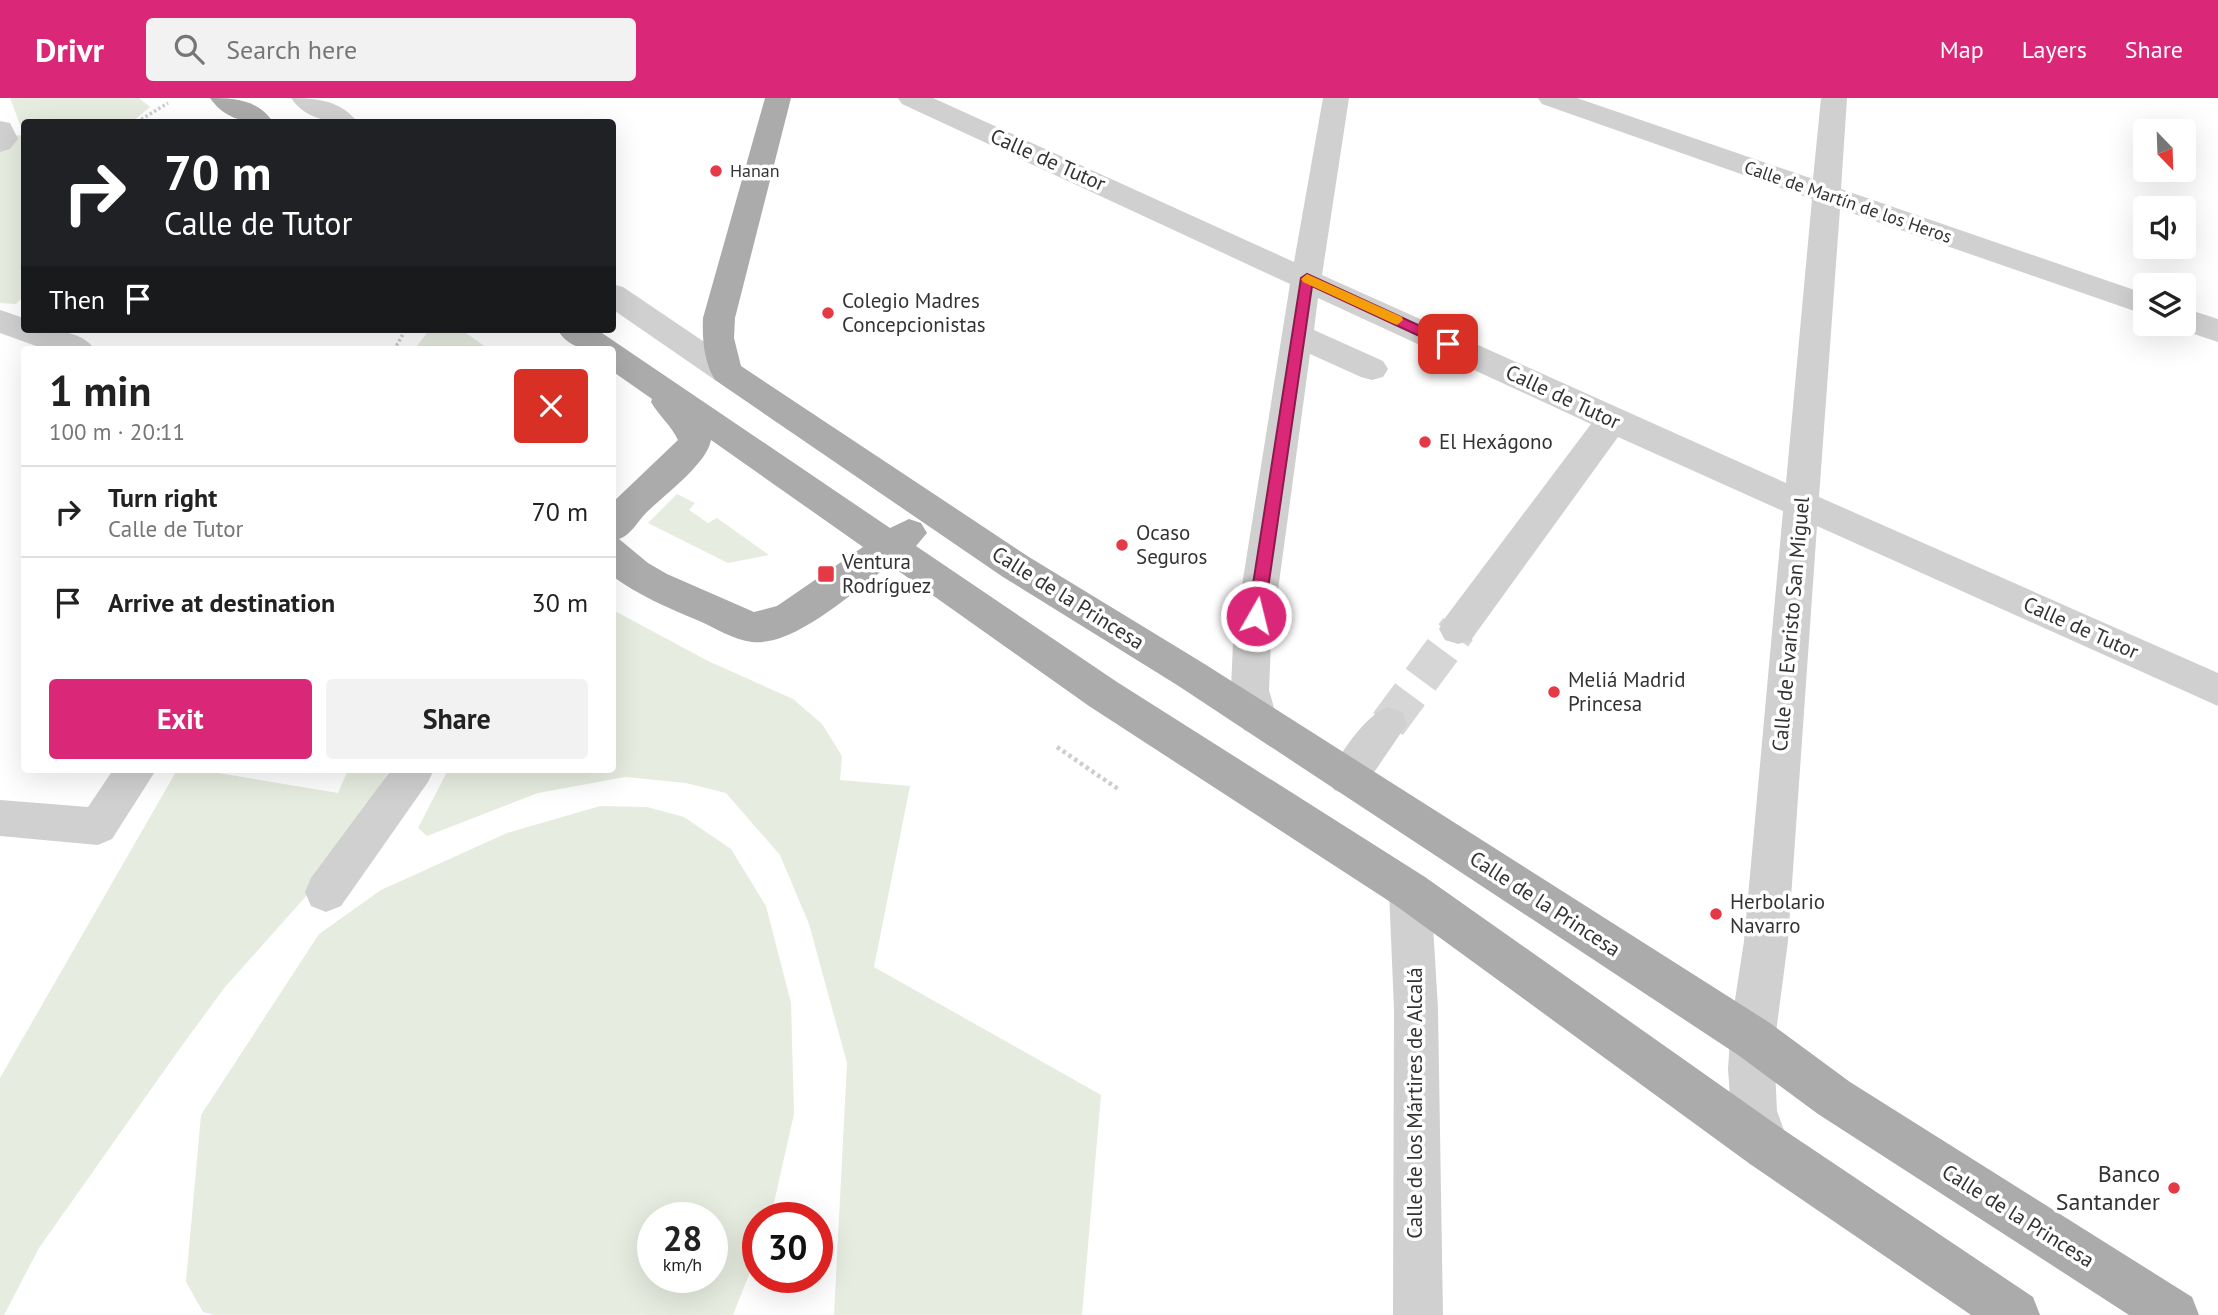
<!DOCTYPE html>
<html lang="en">
<head>
<meta charset="utf-8">
<style>
  :root { --surface:#fff; --page:#f2f2f2; --text:#222; --muted:#767676; --line:#e0e0e0; --accent:#db2777 }
  body { margin:0; font-family:"PT Sans",sans-serif; background:var(--page); color:var(--text); height:100vh; display:flex; flex-direction:column; font-size:26px; white-space:nowrap }
  * { box-sizing:border-box; margin:0 }
  p { font-size:23px; color:var(--muted) }
  .icon { flex:none; width:38px; height:38px; fill:none; stroke:currentColor; stroke-width:2; stroke-linecap:round; stroke-linejoin:round }
  .map { position:relative; flex:1; overflow:hidden }
  .panel { position:absolute; left:21px; top:248px; width:595px; height:427px; display:flex; flex-direction:column; background:var(--surface); border-radius:7px; box-shadow:0 7px 28px #0002 }
  .panel>* { flex:none }
  .top-card { position:absolute; left:21px; top:21px; width:595px; height:214px; border-radius:7px; box-shadow:0 7px 28px #0002; background:#202124; color:#fff; overflow:hidden }
  .needle { width:46px; rotate:157deg }
  .buttons { position:absolute; left:2133px; top:21px; display:grid; gap:14px }
  .buttons a { display:grid; place-items:center; width:63px; height:63px; border-radius:7px; background:var(--surface); box-shadow:0 7px 28px #0002; font-size:35px }
  .speed { position:absolute; left:637px; top:1104px; display:flex; gap:14px; font-size:35px; font-weight:700; text-align:center }
  .speed>* { display:grid; place-content:center; width:91px; height:91px; border-radius:50%; background:var(--surface); box-shadow:0 7px 28px #0002; line-height:1 }
  .speed small { font-size:18px; font-weight:400 }
  .speed .limit { border:10px solid #d22; background:#fff; color:#111 }
  .pin { position:absolute; display:grid; place-items:center; width:60px; height:60px; color:#fff; margin:-30px; border-radius:14px; box-shadow:0 4px 10px #0006 }
  .me { position:absolute; width:77px; margin:-38px; rotate:8deg; stroke-linejoin:round; filter:drop-shadow(0 0 5px #0008) }
  .turn { display:flex; align-items:center; gap:24px; height:147px; padding:0 28px; font-size:32px }
  .turn .icon { width:91px; height:91px; stroke-width:2.5 }
  .turn b { display:block; font-size:49px; line-height:60px }
  .then { display:flex; align-items:center; height:66px; padding:0 28px; background:#0003; gap:14px; font-size:26px }
  .round { display:grid; place-items:center; flex:none; width:74px; height:74px; border-radius:7px; background:var(--page) }
  .overview { display:flex; align-items:center; justify-content:space-between; height:119px; padding:0 28px }
  h1 { font-size:42px; font-weight:700; line-height:52px }
  .button { display:flex; gap:14px; margin-top:auto; padding:14px 28px }
  .button a { flex:1; height:80px; border-radius:7px; background:var(--accent); color:#fff; font-size:28px; font-weight:700; line-height:80px; text-align:center }
  .button a+a { background:var(--page); color:var(--text) }
  ul { padding:0; list-style:none }
  li { display:flex; align-items:center; gap:21px; height:91px; padding:0 28px; border-top:2px solid var(--line) }
  li div { flex:1 }
  li b { display:block; font-size:26px }
  li em { font-style:normal }
  header { display:flex; align-items:center; gap:42px; box-sizing:border-box; height:98px; padding:0 35px; background:var(--accent); color:#fff }
  header strong { font-size:33px }
  nav { display:flex; gap:38px; margin-inline-start:auto; font-size:24px }
  .search { width:490px; height:63px; background:var(--page); display:flex; align-items:center; gap:18px; box-sizing:border-box; padding:0 24px; border-radius:7px; color:var(--muted); font-size:26px }
  .map>svg:first-child { display:block }
</style>
</head>
<body>
<header>
<strong>Drivr</strong>
<div class="search"><svg class="icon" aria-label="search" viewBox="0 0 24 24"><circle cx="10" cy="10" r="6"/><path d="M15 15l6 6"/></svg>Search here</div>
<nav><a>Map</a><a>Layers</a><a>Share</a></nav>
</header>
<div class="map">
<svg width="2218" height="1217" viewBox="0 0 2218 1217">
  <rect width="100%" height="100%" fill="#fff"/>
  <g fill="#e6ecdf" fill-rule="evenodd">
    <polygon points="10,0 139,0 150,9 132,24 24,24 24,30 21,29"/>
    <polygon points="24,37 24,198 16,206 0,205 0,41 4,38"/>
    <polygon points="433,231 460,231 490,252 414,252 427,235"/>
    <polygon points="677,396 695,405 689,412 708,425 717,420 769,457 728,465 648,425"/>
    <polygon points="613,512 708,563 793,601 822,626 842,658 840,682 910,688 874,869 1101,997 1082,1217 834,1217 847,965 809,826 780,757 726,695 686,685 625,679 538,695 427,738 418,730 448,672 612,672"/>
    <polygon points="177,672 200,672 338,695 348,672 390,672 308,796 225,889 178,953 39,1150 4,1217 0,1217 0,980"/>
    <path d="M600 708 647 709 684 719 731 751 766 808 791 905 794 1016 771 1118 758 1120V1154L733 1217H214L203 1214 186 1184 201 1017 319 836 381 792 507 735ZM653 1120H712V1180H653Z"/>
  </g>
  <g fill="none" stroke-linecap="round" stroke-linejoin="round">
    <polyline stroke="#d6d6d6" stroke-width="37" stroke-dasharray="37 18" stroke-linecap="butt" points="1388,626 1458,531"/>
    <g stroke="#cdcdcd" stroke-width="3.5" stroke-dasharray="2.5 2.5" stroke-linecap="butt">
      <polyline points="137,24 168,5"/>
      <polyline points="394,252 406,231"/>
    </g>
    <polyline stroke="#cdcdcd" stroke-width="4.5" stroke-dasharray="3.5 3.5" stroke-linecap="butt" points="1057,649 1118,691"/>
    <g fill="#d0d0d0" fill-rule="evenodd">
      <path d="M291 0C315 0 341 2 357 24 333 26 306 22 291 0Z"/>
      <polygon points="898,0 933,0 1294,164 1323,0 1349,0 1322,177 1786,385 1812,101 1542,6 1538,0 1577,0 1813,81 1821,0 1847,0 1841,91 2146,196 2146,217 1840,111 1819,399 2218,575 2218,608 1817,428 1788,843 1774,950 1777,1013 1790,1049 1784,1066 1767,1072 1750,1066 1731,1013 1728,971 1731,928 1744,843 1783,413 1618,339 1471,542 1458,546 1445,542 1439,531 1445,520 1591,326 1318,200 1314,232 1383,263 1388,271 1383,279 1372,282 1361,279 1310,256 1271,544 1269,592 1277,620 1272,632 1258,637 1244,632 1231,592 1233,544 1290,186 902,6"/>
      <polygon points="0,23 10,25 18,41 10,51 0,54"/>
      <polygon points="612,186 623,189 737,266 742,274 737,282 726,285 715,282 612,211"/>
      <polygon points="2184,210 2218,221 2218,244 2173,229 2171,226 2184,226"/>
      <path d="M0 212 24 220V231C46 231 82 231 95 252H47L0 235Z"/>
      <path d="M1388 609 1402 614 1407 626 1362 692 1348 697 1334 692 1328 679C1339 657 1365 617 1388 609Z"/>
      <polygon points="113,672 156,672 112,741 98,747 0,738 0,702 88,709"/>
      <polygon points="391,672 434,672 428,684 341,808 326,814 311,808 305,794 311,780"/>
      <polygon points="1410,773 1425,779 1431,793 1438,911 1443,1217 1393,1217 1394,911 1389,793 1395,779"/>
    </g>
    <g fill="#ababab" fill-rule="evenodd">
      <path d="M210 0C234 0 257 1 273 24 248 26 225 22 210 0Z"/>
      <path d="M765 0H791L735 220 734 240 741 268 1029 459 1203 565 1770 925 1850 984 2192 1199 2199 1217H2129L1818 1016 1738 957 1177 587 1003 479 715 282C704 264 702 241 703 220Z"/>
      <path d="M557 231H596L890 430 909 421 921 425 927 435 916 448 1117 584 1425 779 1784 1032 2033 1199 2040 1217H1971L1750 1066 1395 807 1089 608 890 467C856 491 795 549 752 544 734 542 713 529 697 522 668 510 638 497 612 478V405L678 342C671 327 659 318 651 304L652 301 612 273V252C590 252 570 253 557 231ZM711 342 863 449 777 508 754 514 667 476 648 465 619 441C630 438 638 423 646 415 664 397 707 366 711 342Z"/>
    </g>
  </g>
  <polygon fill="#db2777" stroke="#8e194d" stroke-width="2" points="1307,176 1453,243 1454,246 1453,249 1443,249 1312,188 1264,518 1256,524 1248,518 1301,180"/>
  <polygon fill="#f59e0b" points="1307,176 1402,219 1403,222 1397,227 1392,225 1303,184 1301,181"/>
  <g fill="#e63946" stroke="#fff" stroke-width="2.5">
    <circle cx="716" cy="73" r="7"/>
    <circle cx="828" cy="215" r="7"/>
    <circle cx="1425" cy="344" r="7"/>
    <circle cx="1122" cy="447" r="7"/>
    <rect x="817" y="467" width="18" height="18" rx="3.5"/>
    <circle cx="1554" cy="594" r="7"/>
    <circle cx="1716" cy="816" r="7"/>
    <circle cx="2174" cy="1090" r="7"/>
  </g>
  <g text-anchor="middle" stroke-width="7" stroke-linejoin="round" paint-order="stroke">
    <g font-size="18" fill="#333" stroke="#fff" text-anchor="start">
      <text x="730" y="79">Hanan</text>
    </g>
    <g font-size="18" fill="#333" stroke="#fff">
      <text transform="translate(1848 104) rotate(19)" y="6">Calle de Martín de los Heros</text>
    </g>
    <g font-size="21" fill="#333" stroke="#fff">
      <text transform="translate(1048 62) rotate(24)" y="7">Calle de Tutor</text>
      <text transform="translate(1563 299) rotate(25)" y="7">Calle de Tutor</text>
      <text transform="translate(1068 500) rotate(32)" y="7">Calle de la Princesa</text>
      <text transform="translate(1791 526) rotate(-85)" y="7">Calle de Evaristo San Miguel</text>
      <text transform="translate(2081 530) rotate(24)" y="7">Calle de Tutor</text>
      <text transform="translate(1545 806) rotate(33)" y="7">Calle de la Princesa</text>
      <text transform="translate(1415 1005) rotate(-90)" y="7">Calle de los Mártires de Alcalá</text>
      <text transform="translate(2018 1118) rotate(32)" y="7">Calle de la Princesa</text>
    </g>
    <g font-size="21" fill="#333" stroke="#fff" text-anchor="start">
      <text x="842" y="210">Colegio Madres<tspan x="842" dy="24">Concepcionistas</tspan></text>
      <text x="1439" y="351">El Hexágono</text>
      <text x="1136" y="442">Ocaso<tspan x="1136" dy="24">Seguros</tspan></text>
      <text x="842" y="471">Ventura<tspan x="842" dy="24">Rodríguez</tspan></text>
      <text x="1568" y="589">Meliá Madrid<tspan x="1568" dy="24">Princesa</tspan></text>
      <text x="1730" y="811">Herbolario<tspan x="1730" dy="24">Navarro</tspan></text>
    </g>
    <g font-size="24" fill="#333" stroke="#fff" text-anchor="end">
      <text x="2160" y="1084">Banco<tspan x="2160" dy="28">Santander</tspan></text>
    </g>
  </g>
</svg>
<div class="buttons">
<a><svg class="needle" viewBox="-14 -14 28 28"><path d="M0-13l5 13h-10z" fill="#e53935"/><path d="M0 13l5-13h-10z" fill="#767676"/></svg></a>
<a><svg class="icon" aria-label="sound" viewBox="0 0 24 24"><path d="M4 9h4l5-4v14l-5-4H4zM17 9q2 3 0 6"/></svg></a>
<a><svg class="icon" aria-label="layers" viewBox="0 0 24 24"><path d="M12 4l9 5-9 5-9-5zM3 14l9 5 9-5"/></svg></a>
</div>
<div class="speed"><div>28<small>km/h</small></div><div class="limit">30</div></div>
<div class="pin" style="left:1448px;top:246px;background:#d93025"><svg class="icon" aria-label="arrive" viewBox="0 0 24 24"><path d="M6 21V4h12l-3 4 3 4H6"/></svg></div>
<svg class="me" style="left:1256px;top:518px" viewBox="-20 -20 40 40"><circle r="17" fill="#db2777" stroke="#fff" stroke-width="3"/><path d="M0-11L8 9 0 5-8 9z" fill="#fff"/></svg>
<div class="top-card">
<div class="turn"><svg class="icon" aria-label="right" viewBox="0 0 24 24"><path d="M7 20v-9h11M14 6l5 5-5 5"/></svg><div><b>70 m</b>Calle de Tutor</div></div>
<div class="then">Then<svg class="icon" aria-label="arrive" viewBox="0 0 24 24"><path d="M6 21V4h12l-3 4 3 4H6"/></svg></div>
</div>
<section class="panel">
<div class="overview"><div><h1>1 min</h1><p>100 m · 20:11</p></div><a class="round" style="background:#d93025;color:#fff"><svg class="icon" aria-label="close" viewBox="0 0 24 24"><path d="M6 6l12 12M18 6L6 18"/></svg></a></div>
<ul>
<li><svg class="icon" aria-label="right" viewBox="0 0 24 24"><path d="M7 20v-9h11M14 6l5 5-5 5"/></svg><div><b>Turn right</b><p>Calle de Tutor</p></div><em>70 m</em></li>
<li><svg class="icon" aria-label="arrive" viewBox="0 0 24 24"><path d="M6 21V4h12l-3 4 3 4H6"/></svg><div><b>Arrive at destination</b></div><em>30 m</em></li>
</ul>
<div class="button"><a>Exit</a><a>Share</a></div>
</section>
</div>
</body>
</html>
